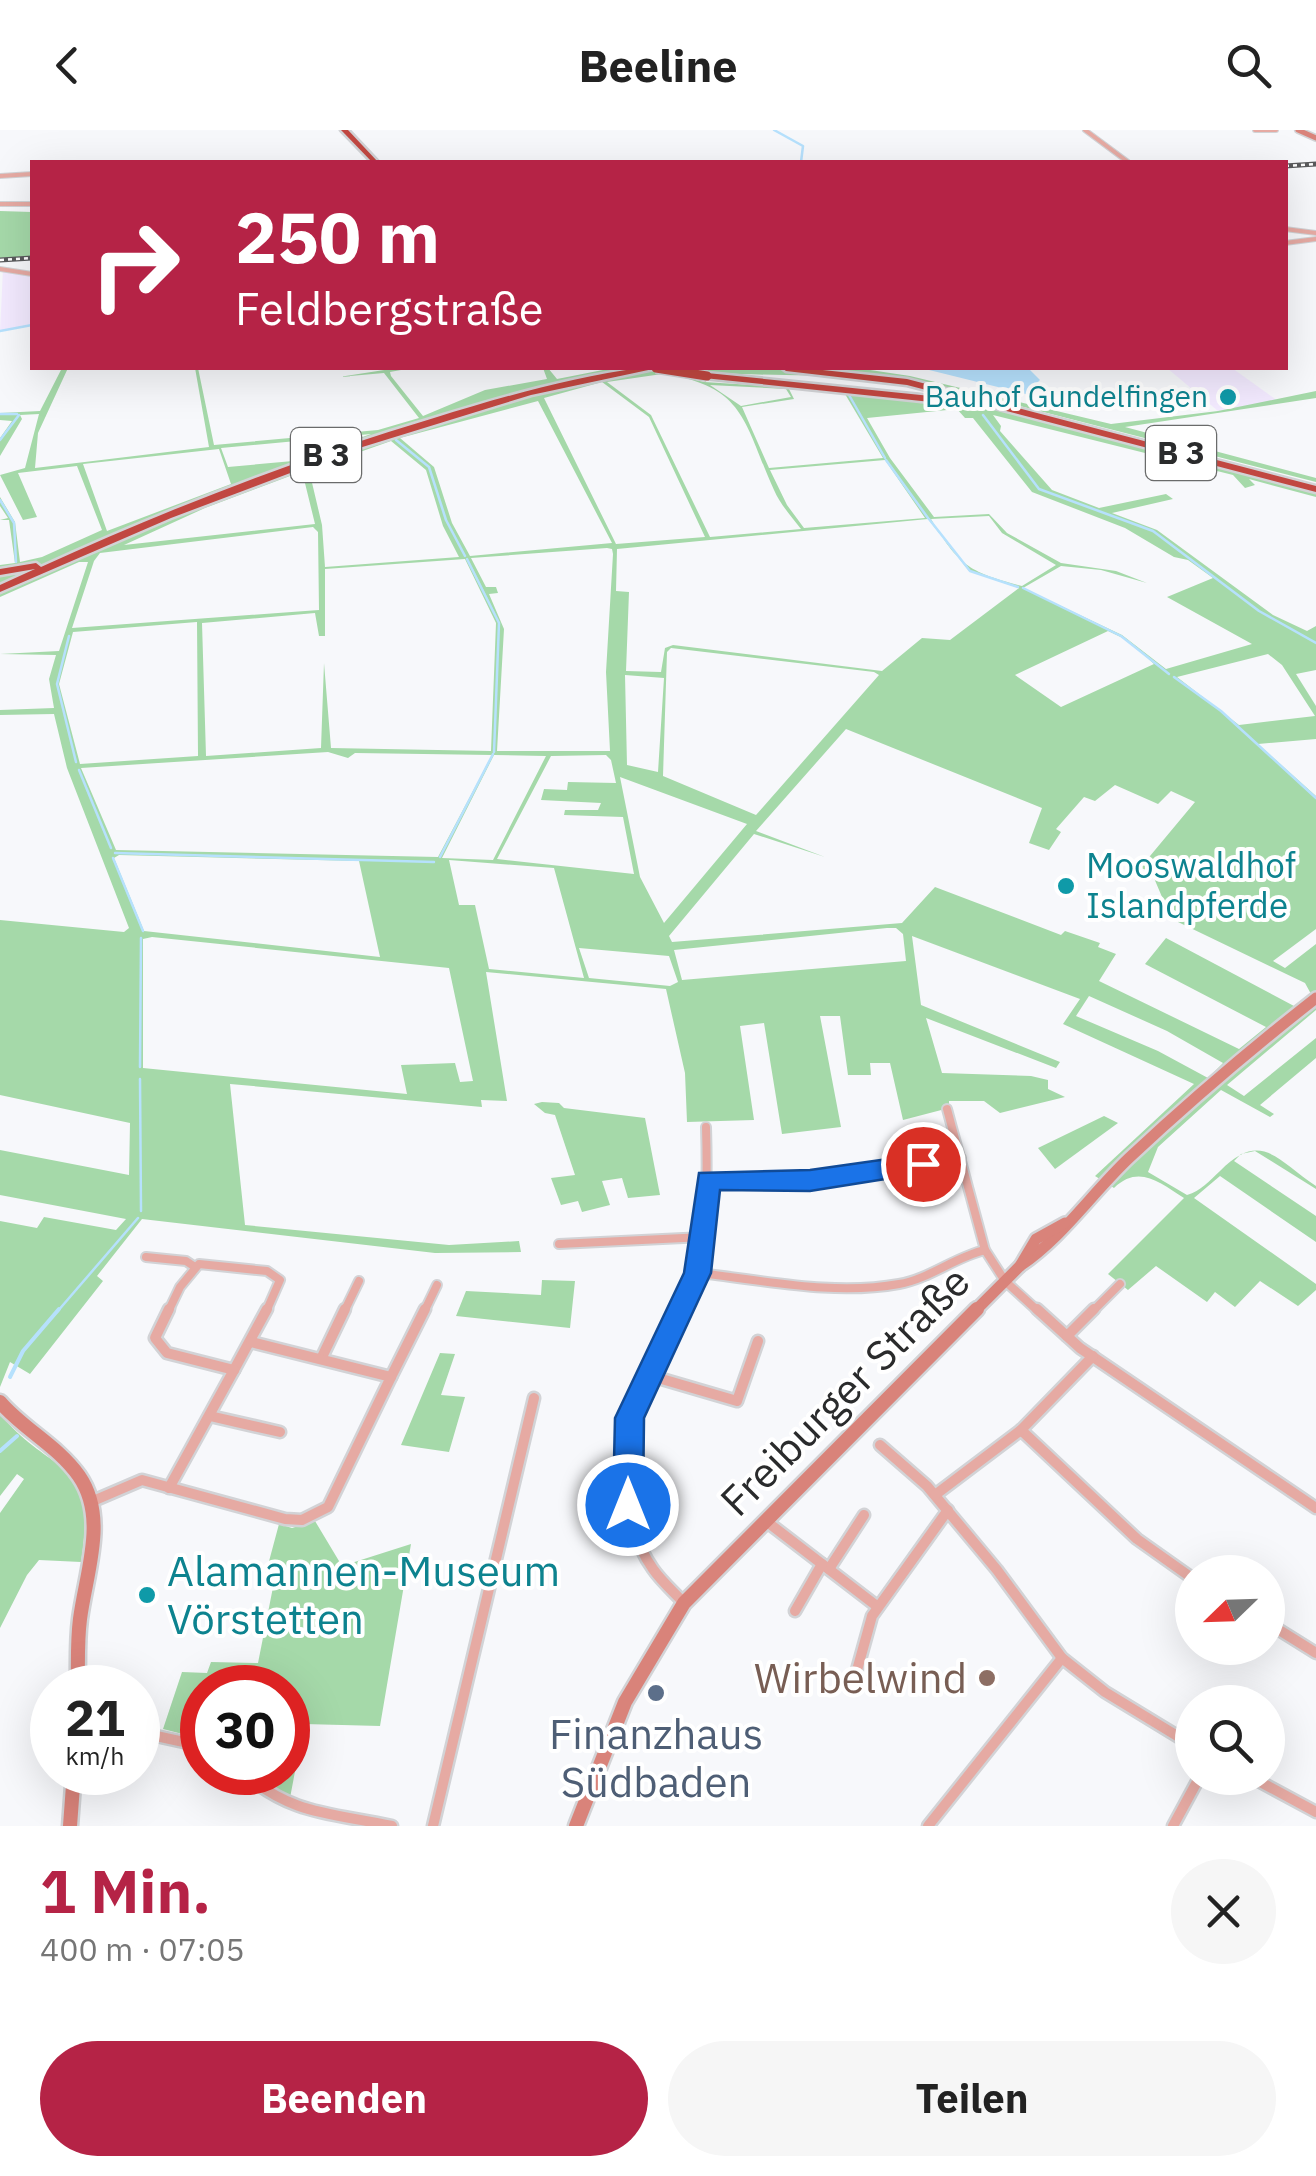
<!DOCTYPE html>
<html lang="de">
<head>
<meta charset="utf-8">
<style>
  :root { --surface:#fff; --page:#f6f6f6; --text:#222; --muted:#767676; --accent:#b52346 }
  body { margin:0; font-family:"IBM Plex Sans",sans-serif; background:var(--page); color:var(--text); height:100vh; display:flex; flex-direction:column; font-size:38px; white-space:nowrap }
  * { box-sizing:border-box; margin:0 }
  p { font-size:32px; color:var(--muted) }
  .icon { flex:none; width:55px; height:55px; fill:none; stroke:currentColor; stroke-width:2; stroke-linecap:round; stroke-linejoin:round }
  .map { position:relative; height:1696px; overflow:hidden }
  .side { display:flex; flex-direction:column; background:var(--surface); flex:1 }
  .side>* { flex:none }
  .hud { position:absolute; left:30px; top:30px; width:1258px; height:210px; border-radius:0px; box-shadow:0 10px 40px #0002; background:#b52346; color:#fff; overflow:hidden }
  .needle { width:65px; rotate:247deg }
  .controls { position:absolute; left:1175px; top:1425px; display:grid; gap:20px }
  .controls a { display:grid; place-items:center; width:110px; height:110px; border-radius:50%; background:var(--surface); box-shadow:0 10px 40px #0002; font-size:50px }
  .speed { position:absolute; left:30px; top:1535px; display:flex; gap:20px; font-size:50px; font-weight:700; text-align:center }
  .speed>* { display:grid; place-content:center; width:130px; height:130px; border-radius:50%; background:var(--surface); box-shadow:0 10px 40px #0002; line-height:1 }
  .speed small { font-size:25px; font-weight:400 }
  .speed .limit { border:15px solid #d22; background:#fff; color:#111 }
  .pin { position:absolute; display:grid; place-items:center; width:85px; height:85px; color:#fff; margin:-42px; border:5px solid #fff; border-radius:50%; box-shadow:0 2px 10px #0007 }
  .me { position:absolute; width:110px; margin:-55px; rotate:0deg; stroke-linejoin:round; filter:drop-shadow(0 0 8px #0008) }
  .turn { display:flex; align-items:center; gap:35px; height:210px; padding:0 40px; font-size:45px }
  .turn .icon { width:130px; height:130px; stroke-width:2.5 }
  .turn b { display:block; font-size:70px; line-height:85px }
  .round { display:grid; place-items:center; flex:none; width:105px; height:105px; border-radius:52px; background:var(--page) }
  .summary { display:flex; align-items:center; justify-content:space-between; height:170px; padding:0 40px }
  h1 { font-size:60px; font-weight:700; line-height:75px; color:var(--accent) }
  .cta { display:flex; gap:20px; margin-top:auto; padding:20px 40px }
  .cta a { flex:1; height:115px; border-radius:60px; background:var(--accent); color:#fff; font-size:40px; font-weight:700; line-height:115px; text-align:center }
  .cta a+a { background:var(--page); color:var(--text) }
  header { display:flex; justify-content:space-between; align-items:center; height:130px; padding:0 40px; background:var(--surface); font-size:45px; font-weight:700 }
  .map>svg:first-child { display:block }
</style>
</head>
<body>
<header><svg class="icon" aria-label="back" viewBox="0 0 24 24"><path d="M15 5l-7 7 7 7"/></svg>Beeline<svg class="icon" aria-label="search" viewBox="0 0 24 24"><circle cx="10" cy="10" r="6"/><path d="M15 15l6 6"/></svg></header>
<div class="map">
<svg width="1316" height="1696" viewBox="0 0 1316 1696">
  <rect width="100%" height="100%" fill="#f7f8fb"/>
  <g fill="#f3eaff">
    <polygon points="3,140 32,145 32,195 0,201"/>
    <polygon points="1167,238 1232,238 1278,271 1218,281"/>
  </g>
  <g fill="#a5d9a9" fill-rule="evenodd">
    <polygon points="0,81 32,82 32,126 0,128"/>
    <path d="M62 238H68L38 303 35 338 209 317 195 238H198L214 315 378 300 419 288 384 243 339 247 397 238 401 240 390 242 391 246 423 286 485 260 547 249 543 238H548L557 249 613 238H622L598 244 646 238 704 252 813 259 752 247 951 266C859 235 760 252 667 238H857L910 246 1111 294 1218 281 1316 261V268L1125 297 1316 348V352L973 264 1316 355 1014 280 1012 283 1316 362V367L1249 349 1255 355 1245 358 1233 345 993 285 1001 296 1000 301 1052 360 1099 378 1166 364 1173 369 1112 383 1157 400 1273 485 1307 501 1316 496V540L1296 544 1316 576V609L1258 614 1316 666V799L1273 831 1285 838 1316 814V880L1227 955 1244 966 1316 908V928L1260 975 1274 984 1270 987 1221 960 1158 1017 1148 1042 1187 1065C1201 1061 1209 1051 1220 1041 1261 1000 1276 1029 1316 1056V1059L1255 1021 1241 1024 1234 1031 1316 1086V1112L1220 1046 1194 1068 1316 1154V1160L1298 1176 1260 1151 1235 1177 1215 1162 1207 1172 1156 1136 1128 1160 1108 1144 1184 1068C1160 1053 1139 1034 1114 1058L1095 1046 1194 954 1063 894 1080 869 912 806 921 875 1060 932 1056 938 926 888 942 943 1031 946 1048 950V959L1065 967 1000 983 984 971H949V978L903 990 890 933H870L871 945H848L840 886H820L841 997 782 1004 764 893 740 896 754 990 687 992 685 943 666 859 486 842 507 971 481 970 482 977 230 954 245 1095 449 1115 519 1111 521 1122 435 1123 142 1089 97 1146 103 1151 30 1244 10 1232 0 1257V1091L37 1098 44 1087 116 1100 126 1089 0 1065V1020L129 1045 130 993 0 965V790L124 802 129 798 67 638 54 584 0 585V580L54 578 49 549 56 525 0 524 59 521 88 432H79L0 467V435L15 433 9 390H0L8 388 0 376V367L15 392 20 432 42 427 102 400 77 336 18 343 37 387 23 390 0 345 25 338 39 284 20 285 22 289 0 326V308L12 291 0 290V283L40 281ZM662 244C746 255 744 294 774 360 780 374 791 386 801 399L710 407 651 285 607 252ZM602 252 649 287 705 407 616 414 544 268ZM710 255 786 259 791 267 741 276ZM789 259 845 264 883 328 769 338 742 277 794 269ZM538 271 612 413 470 426 452 393 434 337 400 308ZM957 279 965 288H973L1032 362 1125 398 1174 427 1188 430 1213 448 1167 467 1252 514 1166 539 1122 505 1023 458 1061 436 1101 440 1147 453 1116 441 1061 433 1007 403 989 384 934 387 890 328 867 288ZM371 304 293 331 228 337 221 318ZM391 311 426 340 443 396 459 427 325 437 322 395 309 340ZM219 319 231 354 107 401 83 334ZM885 330 925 388 804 398 787 375 770 340ZM298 343 303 345 315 394 124 415 205 378ZM989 386 1002 403 1056 435 1022 456C969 442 959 436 931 389ZM928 389 969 441 1019 458 950 510 922 508 882 541 673 515 665 518 661 542 626 541 629 462 616 461 617 419ZM313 397 318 402 319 480 72 498 94 431 100 423ZM607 418 612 419 613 424 606 542 610 621H497L504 499 489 464 498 463 496 457H486L471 428ZM465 429 496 493 491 621 331 618 324 533 321 618 206 626 202 493 315 483 319 506H325V439ZM197 492 198 626 80 634 59 554 73 502ZM1108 501 1129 511 1154 534 1061 577 1015 545ZM671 518 874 542 879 545 756 685 663 646 667 522ZM1268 524 1282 535 1315 586 1239 595 1177 547ZM625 545 664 548 658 642 627 635ZM846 599 1042 678 1029 713 1049 720 1061 702 1056 699 1084 667 1095 671 1115 655 1158 674 1171 661 1195 672 1140 738 1151 741 1165 774 1182 785 1178 792 1305 853 1311 864 1294 876 1166 808 1145 834 1266 897 1239 919 1099 851 1116 824 1098 817 1100 813 1065 801 1061 805 935 757 902 793 672 812 669 806 754 704 825 727 756 701ZM328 622 348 628 355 623 492 625 438 727 116 720 81 638ZM494 625 546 626 493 730 442 728ZM551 626 606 625 611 630 616 653 568 652 567 660 544 659 541 670 601 673 598 680H565L564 685 623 687 634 744 497 729ZM620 647 747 694 664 793 640 747ZM119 725 359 731 380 827 144 801 114 728ZM449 730 554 738 584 848 489 839 475 775H459ZM887 798H896L903 804 906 831 682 850 674 820ZM152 807 449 838 473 951 460 952 455 933 401 935 407 964 143 938V809ZM579 818 669 826 678 852 670 856 589 848ZM1089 866 1167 901 1223 933 1208 948 1158 921 1076 886Z"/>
    <polygon points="542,972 559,973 564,978 645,988 660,1065 628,1068 622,1048 602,1051 610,1075 582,1082 578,1071 561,1075 551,1048 575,1045 555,985 545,983 534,974"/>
    <polygon points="1104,986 1118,993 1055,1039 1038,1018"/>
    <polygon points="542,1150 575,1151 570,1198 456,1186 466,1161 541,1165"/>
    <polygon points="440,1223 455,1224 441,1265 465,1267 449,1322 401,1315"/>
    <path d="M0 1284C54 1349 98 1325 81 1432L39 1430 27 1445 0 1498V1383L24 1349 17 1344 0 1366Z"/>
    <polygon points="315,1391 342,1436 411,1414 380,1596 304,1594 290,1668 270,1655 273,1643 288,1642 288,1558 202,1558 202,1609 163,1599 182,1542 207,1543 211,1532 258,1533 277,1437 268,1435 279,1394 292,1398"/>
  </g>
  <polygon fill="#b6e1fd" points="921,238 1028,238 1040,250 1026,264"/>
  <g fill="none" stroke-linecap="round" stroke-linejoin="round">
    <g stroke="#b6e1fd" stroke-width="2.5">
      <polyline points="774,0 803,16 801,32"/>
      <polyline points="0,201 32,195"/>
      <polyline points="849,265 885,328"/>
      <polyline points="0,284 17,284"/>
      <polyline points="983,285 1039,359 1153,401 1259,481 1316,513"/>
      <polyline points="0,310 19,285"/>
      <polyline points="396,310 429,337 446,390 465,426"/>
      <polyline points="886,330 928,388"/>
      <polyline points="0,370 14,393 16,432"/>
      <polyline points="929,389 970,441 1018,457"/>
      <polyline points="467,429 499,493 494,622"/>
      <polyline points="1023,458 1121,506 1169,544"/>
      <polyline points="69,506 57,554 76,632"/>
      <polyline points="1174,547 1221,581 1316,668"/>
      <polyline points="79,640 111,718"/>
      <polyline points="115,723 434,732"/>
      <polyline points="440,727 493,624"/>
      <polyline points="113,728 143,801"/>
      <polyline points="140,937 141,808"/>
      <polyline points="140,949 141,1081"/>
      <polyline points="57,1182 138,1088"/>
    </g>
    <g stroke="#b6e1fd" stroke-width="4">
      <polyline points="10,1247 23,1221 59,1179"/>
      <polyline points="0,1321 17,1306"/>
    </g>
    <g stroke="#d2d3d6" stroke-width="6">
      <g id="street-far2">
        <polyline points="1085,0 1128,32"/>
        <polyline points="1255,0 1276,0"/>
        <polyline points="0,46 32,44"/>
        <polyline points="0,74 32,74"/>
        <polyline points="1285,99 1316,103"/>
        <polyline points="1285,113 1316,109"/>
        <polyline points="0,139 32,144"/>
      </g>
    </g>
    <g stroke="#d2d3d6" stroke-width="12">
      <g id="street-far1">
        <polyline points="947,979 985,1120 1005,1151 1039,1182"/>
        <polyline points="708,1050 810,1050 961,1028"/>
        <polyline points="559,1114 704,1107"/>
        <polyline points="146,1127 186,1131 195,1137"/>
        <path d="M698 1143C764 1150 833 1166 899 1154 929 1149 955 1127 985 1120"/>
        <polyline points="168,1182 180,1157 199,1134 267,1141 280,1150 266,1182"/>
        <polyline points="344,1182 359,1151"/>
        <polyline points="424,1182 437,1155"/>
        <path d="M680 1182C708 1121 708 1063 706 997"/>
        <polyline points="1092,1182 1120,1154"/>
      </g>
    </g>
    <g stroke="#d2d3d6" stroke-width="15">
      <g id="street">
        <polyline points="169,1179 155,1208 167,1223 234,1240"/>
        <path d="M681 1179C667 1208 634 1262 629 1290 620 1337 625 1400 653 1439 662 1452 674 1462 684 1473"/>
        <polyline points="1037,1179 1080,1218 1316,1378"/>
        <polyline points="1067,1206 1094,1179"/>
        <polyline points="322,1227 345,1179"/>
        <polyline points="234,1240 267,1179"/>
        <polyline points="648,1245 737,1271 758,1211"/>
        <polyline points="391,1247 425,1179"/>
        <polyline points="210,1286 280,1302"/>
        <polyline points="1021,1300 1137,1409 1192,1448"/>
        <polyline points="880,1315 927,1356 997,1440 1062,1528 1105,1562 1192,1615"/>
        <polyline points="169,1358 234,1240"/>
        <polyline points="935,1365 1021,1300 1093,1226"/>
        <polyline points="93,1371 142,1350 285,1389 302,1390 328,1377 391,1247 251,1212"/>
        <polyline points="766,1391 878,1477"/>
        <polyline points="829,1439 864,1385"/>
        <polyline points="795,1481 822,1434"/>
        <polyline points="1268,1493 1316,1523"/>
        <polyline points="854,1551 872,1486 948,1380"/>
        <polyline points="138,1602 202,1616"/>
        <path d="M243 1642C290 1685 333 1683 392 1696"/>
        <polyline points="1253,1648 1316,1682"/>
        <polyline points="433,1696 534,1268"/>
        <polyline points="928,1696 1062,1528"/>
        <polyline points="1173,1696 1199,1648"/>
      </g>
    </g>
    <g stroke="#d2d3d6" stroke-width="8">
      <polyline id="secondary-far2" points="1298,0 1316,8"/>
    </g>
    <g stroke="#d2d3d6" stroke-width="16">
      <g id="secondary-far1">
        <path d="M1020 1136C1062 1108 1092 1063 1129 1028 1189 972 1251 919 1316 868"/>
        <polyline points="974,1182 1020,1136 1036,1109 1065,1093"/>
      </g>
    </g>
    <g stroke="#d2d3d6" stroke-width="19">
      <g id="secondary">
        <path d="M0 1272C23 1299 58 1316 79 1346 108 1388 86 1442 80 1489 77 1512 78 1535 78 1558"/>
        <polyline points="70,1696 74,1642"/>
        <polyline points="576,1696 625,1572 684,1473 977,1179"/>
      </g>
    </g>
    <g stroke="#d2d3d6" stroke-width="5">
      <g id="highway">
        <polygon points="341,0 348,0 378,32 372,32"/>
        <path d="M641 238 653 239 531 265 343 323 171 388 0 462V455L35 439 0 445V439L36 433 41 437C168 379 299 328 434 288 502 267 571 247 641 238Z"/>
        <path d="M670 238H696C690 242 676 242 670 238Z"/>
        <polygon points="782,238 804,238 907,249 1316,356 1316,362 907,255 786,241"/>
        <polygon points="707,243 950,268 954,271 950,274 704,248 703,246"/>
      </g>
    </g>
    <use href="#street-far2" stroke="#e6aaa3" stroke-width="4"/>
    <use href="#street-far1" stroke="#e6aaa3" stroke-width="8"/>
    <use href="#street" stroke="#e6aaa3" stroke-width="10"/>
    <use href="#secondary-far2" stroke="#d9837a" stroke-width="5"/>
    <use href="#secondary-far1" stroke="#d9837a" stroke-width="11"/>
    <use href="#secondary" stroke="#d9837a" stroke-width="14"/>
    <use href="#highway" fill="#c14741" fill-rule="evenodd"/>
    <g stroke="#595a5c" stroke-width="5">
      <g id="rail">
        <polyline points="1285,36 1316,34"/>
        <polyline points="0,130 32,128"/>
      </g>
    </g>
    <use href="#rail" stroke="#fff" stroke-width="2.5" stroke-dasharray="4" stroke-linecap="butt"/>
    <g stroke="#d2d3d6" stroke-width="12" stroke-linecap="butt">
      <polyline id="highway-bridge" points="656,238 707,246"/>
    </g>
    <use href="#highway-bridge" stroke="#c14741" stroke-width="9"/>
  </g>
  <polygon fill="#1a73e8" stroke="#114b97" stroke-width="2.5" points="923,1024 932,1027 936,1034 932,1040 923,1043 810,1061 720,1060 711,1143 644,1288 643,1375 638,1385 628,1389 617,1385 613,1375 615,1288 684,1143 699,1043 810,1040"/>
  <g fill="#0f9aa8" stroke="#fff" stroke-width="4">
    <circle cx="1228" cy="267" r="10"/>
    <circle cx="1066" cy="756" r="10"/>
    <circle cx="147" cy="1465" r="10"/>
  </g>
  <circle fill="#8d6e63" stroke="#fff" stroke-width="4" cx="987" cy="1548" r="10"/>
  <circle fill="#5c6f8a" stroke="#fff" stroke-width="4" cx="656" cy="1563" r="10"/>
  <g text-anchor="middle" stroke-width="8" stroke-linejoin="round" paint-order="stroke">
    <g font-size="30" fill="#0d838f" stroke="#fff" text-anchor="end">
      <text x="1208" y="277">Bauhof Gundelfingen</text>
    </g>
    <g fill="#fff" stroke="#6a6b6b" stroke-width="2.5">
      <rect x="1146" y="296" width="70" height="54" rx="8"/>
      <rect x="291" y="298" width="70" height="54" rx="8"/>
    </g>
    <g font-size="32" font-weight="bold" fill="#2a2b2c">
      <text x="1181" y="334">B 3</text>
      <text x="326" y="336">B 3</text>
    </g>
    <g font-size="35" fill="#0d838f" stroke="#fff" text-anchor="start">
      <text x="1086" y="748">Mooswaldhof<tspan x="1086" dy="40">Islandpferde</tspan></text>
    </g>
    <g font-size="42" fill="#2a2b2c" stroke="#fff">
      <text transform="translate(845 1261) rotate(-45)" y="15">Freiburger Straße</text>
    </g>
    <g font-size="42" fill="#0d838f" stroke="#fff" text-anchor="start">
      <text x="167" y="1456">Alamannen-Museum<tspan x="167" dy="48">Vörstetten</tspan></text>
    </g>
    <g font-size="42" fill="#785e54" stroke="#fff" text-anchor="end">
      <text x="967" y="1563">Wirbelwind</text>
    </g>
    <g font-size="42" fill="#4e5e75" stroke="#fff">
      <text x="656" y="1619">Finanzhaus<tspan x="656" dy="48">Südbaden</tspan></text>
    </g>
  </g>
</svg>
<div class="controls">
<a><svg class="needle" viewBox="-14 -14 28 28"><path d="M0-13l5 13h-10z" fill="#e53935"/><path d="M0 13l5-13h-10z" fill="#767676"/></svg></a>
<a><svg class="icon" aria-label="search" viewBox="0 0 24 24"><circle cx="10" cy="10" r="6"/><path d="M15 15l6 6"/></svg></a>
</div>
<div class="speed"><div>21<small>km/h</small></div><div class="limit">30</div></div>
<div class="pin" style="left:923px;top:1034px;background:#d93025"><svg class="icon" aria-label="arrive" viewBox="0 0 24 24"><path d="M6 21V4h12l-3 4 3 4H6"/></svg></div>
<svg class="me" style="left:628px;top:1375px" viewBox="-20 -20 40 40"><circle r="17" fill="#1a73e8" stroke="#fff" stroke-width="3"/><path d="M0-11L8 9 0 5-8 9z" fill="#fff"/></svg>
<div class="hud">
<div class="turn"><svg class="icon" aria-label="right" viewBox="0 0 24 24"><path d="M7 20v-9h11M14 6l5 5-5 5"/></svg><div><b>250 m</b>Feldbergstraße</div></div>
</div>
</div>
<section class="side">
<div class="summary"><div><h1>1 Min.</h1><p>400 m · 07:05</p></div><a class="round"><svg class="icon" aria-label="close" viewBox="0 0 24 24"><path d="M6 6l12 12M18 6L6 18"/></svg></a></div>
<div class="cta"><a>Beenden</a><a>Teilen</a></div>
</section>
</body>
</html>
